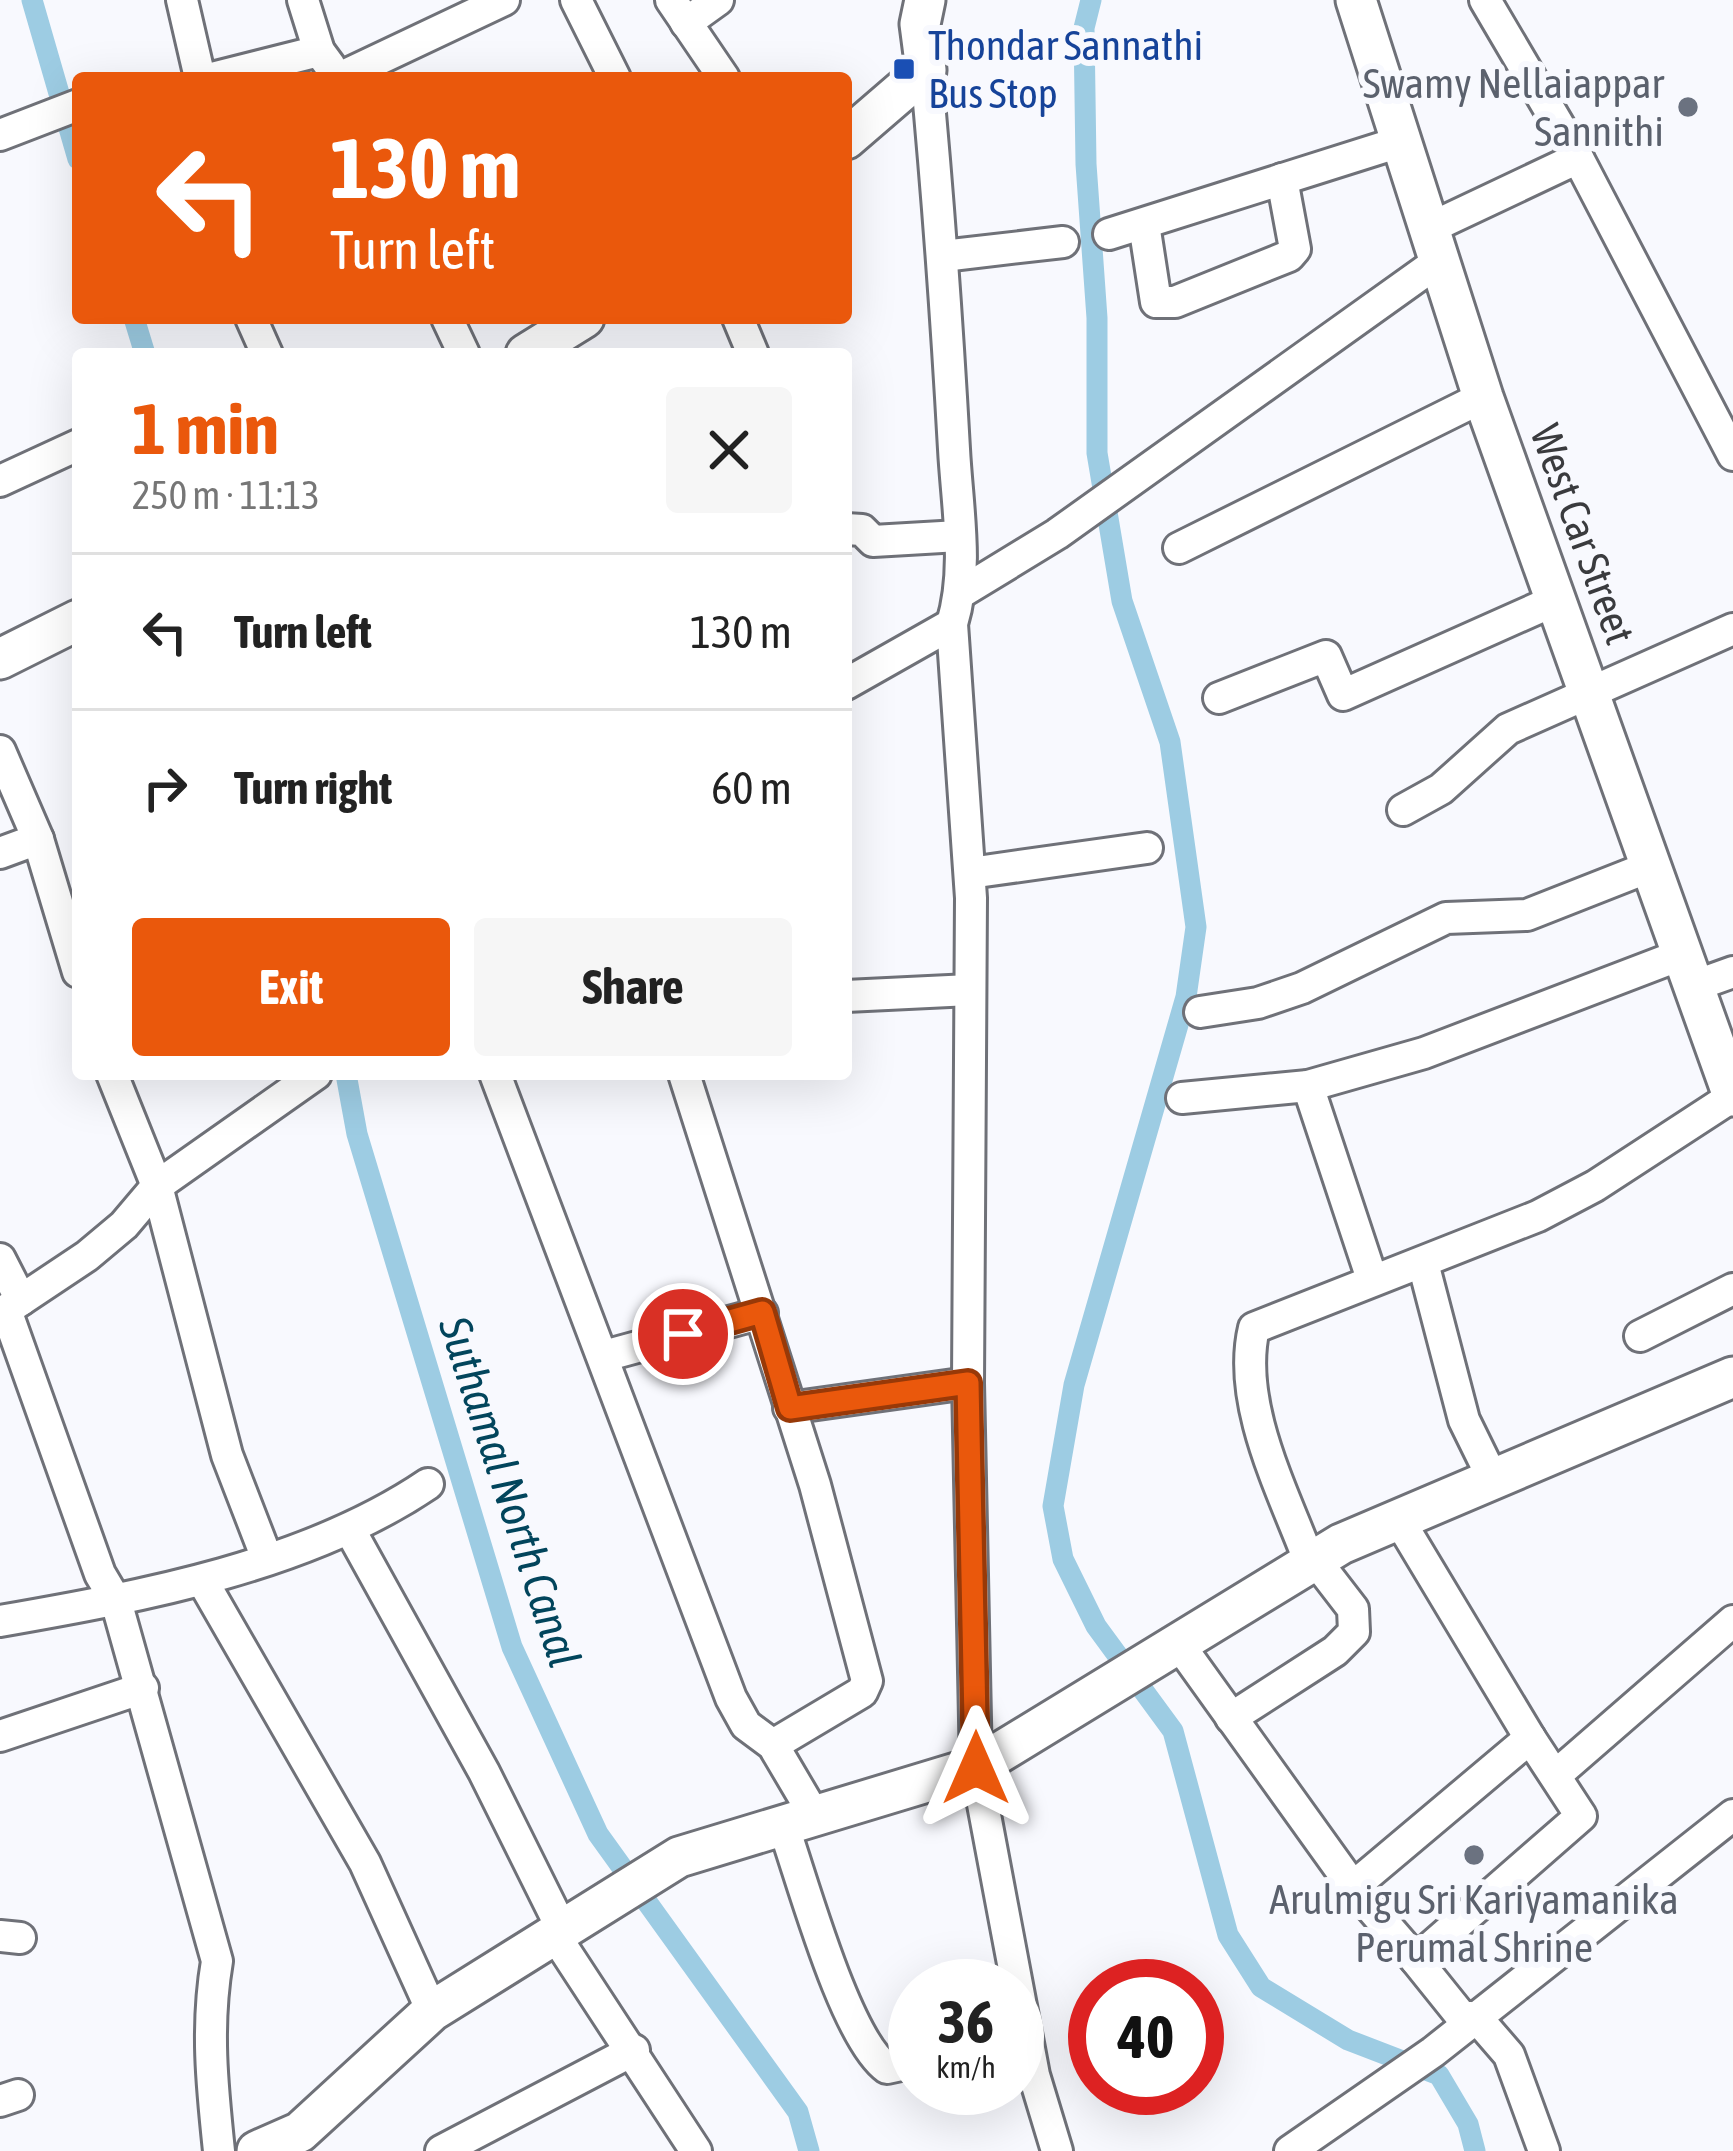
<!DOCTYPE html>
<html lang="en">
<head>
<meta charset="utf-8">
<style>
  :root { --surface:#fff; --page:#f6f6f6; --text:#222; --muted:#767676; --line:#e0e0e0; --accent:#ea580c }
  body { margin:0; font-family:"Asap Condensed",sans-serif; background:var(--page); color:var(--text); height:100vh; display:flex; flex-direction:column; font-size:45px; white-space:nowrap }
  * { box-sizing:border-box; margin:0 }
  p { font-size:39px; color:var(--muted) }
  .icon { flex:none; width:66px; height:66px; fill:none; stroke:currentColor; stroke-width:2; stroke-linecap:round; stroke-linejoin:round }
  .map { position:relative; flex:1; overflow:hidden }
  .details { position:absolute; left:72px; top:348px; width:780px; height:732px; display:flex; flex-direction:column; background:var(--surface); border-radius:12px; box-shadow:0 12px 48px #0002 }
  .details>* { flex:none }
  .guide { position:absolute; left:72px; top:72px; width:780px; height:252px; border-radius:12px; box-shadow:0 12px 48px #0002; background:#ea580c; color:#fff; overflow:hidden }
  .speed { position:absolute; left:888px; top:1959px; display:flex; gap:24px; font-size:60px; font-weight:700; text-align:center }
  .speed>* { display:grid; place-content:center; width:156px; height:156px; border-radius:50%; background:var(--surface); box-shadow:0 12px 48px #0002; line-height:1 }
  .speed small { font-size:30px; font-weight:400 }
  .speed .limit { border:18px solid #d22; background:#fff; color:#111 }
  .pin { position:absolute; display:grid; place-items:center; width:102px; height:102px; color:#fff; margin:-51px; border:6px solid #fff; border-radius:50%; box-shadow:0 3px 12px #0007 }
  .me { position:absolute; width:132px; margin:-66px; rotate:0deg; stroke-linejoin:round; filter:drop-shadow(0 0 9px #0008) }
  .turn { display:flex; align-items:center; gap:42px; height:252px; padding:0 60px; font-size:54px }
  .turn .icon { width:156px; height:156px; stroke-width:2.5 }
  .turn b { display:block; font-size:84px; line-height:102px }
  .round { display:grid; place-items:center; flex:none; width:126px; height:126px; border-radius:12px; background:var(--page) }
  .summary { display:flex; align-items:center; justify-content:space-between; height:204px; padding:0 60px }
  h1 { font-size:72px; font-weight:700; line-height:90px; color:var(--accent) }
  .primary-button { display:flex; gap:24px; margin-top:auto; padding:24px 60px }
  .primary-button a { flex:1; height:138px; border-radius:12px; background:var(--accent); color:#fff; font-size:48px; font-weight:700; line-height:138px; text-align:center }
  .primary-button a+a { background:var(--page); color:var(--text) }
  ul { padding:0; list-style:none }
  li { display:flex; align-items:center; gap:36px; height:156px; padding:0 60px; border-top:3px solid var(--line) }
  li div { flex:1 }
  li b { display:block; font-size:45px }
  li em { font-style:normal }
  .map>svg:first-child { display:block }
</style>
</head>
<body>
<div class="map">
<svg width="1733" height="2151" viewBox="0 0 1733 2151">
  <rect width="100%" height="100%" fill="#f8f9fe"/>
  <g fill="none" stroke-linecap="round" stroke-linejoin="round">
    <g stroke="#9dcce3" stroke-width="21">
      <polyline points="32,0 78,159"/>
      <polyline points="1091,0 1084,28 1086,164 1097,318 1097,453 1122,601 1170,742 1196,927 1186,997 1074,1385 1053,1506 1063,1559 1096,1626 1173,1731 1228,1935 1261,1987 1348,2040 1439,2075 1468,2124 1475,2151"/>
      <polyline points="134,318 145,354"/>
      <polyline points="346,1074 357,1134 512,1647 598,1834 798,2112 809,2151"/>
    </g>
    <g stroke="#6f7178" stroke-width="36">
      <g id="minor">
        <polyline points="182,0 200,78"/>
        <polyline points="303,0 319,51 330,66"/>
        <polyline points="576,0 615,78"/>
        <polyline points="671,0 724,78"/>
        <polyline points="1485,0 1578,158"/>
        <polyline points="686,23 718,0"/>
        <path d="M926 70C938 197 947 323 954 449 957 507 969 568 952 624L971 898 968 1383 976 1767 1034 2075 1057 2151"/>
        <polyline points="212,78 319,51"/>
        <polyline points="339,78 504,0"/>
        <polyline points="0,135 78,105"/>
        <polyline points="1144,224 1156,302 1175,302 1289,256 1295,249 1282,179"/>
        <polyline points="1432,227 1578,158 1733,455"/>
        <polyline points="1109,234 1403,141"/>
        <polyline points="943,256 1063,242"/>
        <polyline points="251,318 267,354"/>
        <polyline points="447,318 464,354"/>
        <polyline points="738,318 753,354"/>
        <polyline points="0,481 78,445"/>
        <polyline points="846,529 862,530 873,541 959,536"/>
        <polyline points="1179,548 1483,397"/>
        <polyline points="962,592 1057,534 1439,261"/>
        <polyline points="846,684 952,624"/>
        <polyline points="1219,698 1326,656 1343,695 1556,600"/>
        <polyline points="0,751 38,839 78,972"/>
        <polyline points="1403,810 1441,789 1508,729 1733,629"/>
        <polyline points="0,853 38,839"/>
        <polyline points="970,873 1147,848"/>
        <polyline points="1694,986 1733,972"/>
        <polyline points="846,996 970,990"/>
        <polyline points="1200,1012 1258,1003 1302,988 1446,918 1527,915 1649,867"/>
        <polyline points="112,1074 157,1186 227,1455 266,1556"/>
        <polyline points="495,1074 731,1698 746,1725 773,1745 816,1818"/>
        <polyline points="684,1074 815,1485 867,1681 862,1692 773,1745"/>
        <polyline points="1308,1086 1372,1279"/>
        <polyline points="1182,1098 1308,1086 1424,1053 1683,954"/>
        <polyline points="0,1259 21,1300"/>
        <polyline points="1423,1263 1464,1420 1493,1479"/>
        <path d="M6 1310 100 1574 116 1601 217 1961C206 2026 212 2085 219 2151"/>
        <polyline points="0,1314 87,1256 124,1225 157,1186 316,1074"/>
        <polyline points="1640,1336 1733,1289"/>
        <polyline points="604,1356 762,1313"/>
        <polyline points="789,1408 968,1383"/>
        <polyline points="1399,1520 1530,1738"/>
        <polyline points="350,1530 484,1772 564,1933"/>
        <path d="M1310 1563C1284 1493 1236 1404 1254 1328L1538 1216 1595 1186 1733 1096"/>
        <polyline points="202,1580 365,1863 432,2011"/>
        <path d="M0 1621C143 1596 307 1566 428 1484"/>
        <polyline points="1178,1643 1353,1887 1530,1738 1581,1816 1416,1960 1461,2016 1477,2018 1509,2055 1544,2151"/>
        <polyline points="1231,1718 1335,1651 1354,1632 1353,1609 1316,1561"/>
        <polyline points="0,1736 143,1688"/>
        <polyline points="1557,1774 1733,1621"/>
        <path d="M784 1828C803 1882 845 2038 887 2068L915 2062"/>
        <polyline points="1353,1887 1416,1960"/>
        <polyline points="0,1936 20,1938"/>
        <polyline points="556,1937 696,2151"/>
        <polyline points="0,2101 18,2095"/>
        <polyline points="441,2151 634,2050"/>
        <polyline points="1290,2151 1433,2052 1733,1815"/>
      </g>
    </g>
    <g stroke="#6f7178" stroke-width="45">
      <g id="major">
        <polyline points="1356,0 1483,397 1733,1096"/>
        <polyline points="846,139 926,70 920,24 925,0"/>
        <polyline points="526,354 584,318"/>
        <polyline points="0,659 78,620"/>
        <polyline points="257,2151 300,2132 432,2011 679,1857 976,1767 1341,1544 1733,1377"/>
      </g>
    </g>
    <use href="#minor" stroke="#fff" stroke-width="30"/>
    <use href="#major" stroke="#fff" stroke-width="39"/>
  </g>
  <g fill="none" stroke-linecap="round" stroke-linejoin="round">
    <g stroke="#983908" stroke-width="30">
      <polyline id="route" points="683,1334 762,1312 790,1408 968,1383 976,1768"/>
    </g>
    <use href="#route" stroke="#ea580c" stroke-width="21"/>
  </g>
  <rect fill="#1a4fb4" stroke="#f8f9fe" stroke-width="4.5" x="892" y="57" width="24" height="24" rx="6"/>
  <g fill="#6b7280" stroke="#f8f9fe" stroke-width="4.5">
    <circle cx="1688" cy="107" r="12"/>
    <circle cx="1474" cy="1855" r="12"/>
  </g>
  <g text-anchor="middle" stroke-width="12" stroke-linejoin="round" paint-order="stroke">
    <g font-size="42" fill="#164399" stroke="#f8f9fe" text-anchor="start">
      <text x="928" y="60">Thondar Sannathi<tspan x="928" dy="48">Bus Stop</tspan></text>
    </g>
    <g font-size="42" fill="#5b616d" stroke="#f8f9fe" text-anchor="end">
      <text x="1664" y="98">Swamy Nellaiappar<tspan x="1664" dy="48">Sannithi</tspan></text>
      <text x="1474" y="1914" text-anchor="middle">Arulmigu Sri Kariyamanika<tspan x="1474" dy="48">Perumal Shrine</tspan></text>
    </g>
    <g font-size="42" fill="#3a3b3e" stroke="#f8f9fe">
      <text transform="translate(1583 534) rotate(70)" y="15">West Car Street</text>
    </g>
    <g font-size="45" font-style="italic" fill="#02455c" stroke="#f8f9fe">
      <text transform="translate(510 1492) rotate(72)" y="16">Suthamal North Canal</text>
    </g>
  </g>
</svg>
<div class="speed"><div>36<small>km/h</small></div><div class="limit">40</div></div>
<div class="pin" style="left:683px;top:1334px;background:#d93025"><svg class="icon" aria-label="arrive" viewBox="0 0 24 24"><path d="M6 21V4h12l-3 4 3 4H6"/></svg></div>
<svg class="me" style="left:976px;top:1768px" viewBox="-20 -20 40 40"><path d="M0-17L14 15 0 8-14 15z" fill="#ea580c" stroke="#fff" stroke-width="4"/></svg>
<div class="guide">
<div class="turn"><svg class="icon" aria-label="left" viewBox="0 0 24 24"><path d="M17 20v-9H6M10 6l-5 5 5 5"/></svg><div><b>130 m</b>Turn left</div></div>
</div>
<section class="details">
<div class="summary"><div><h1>1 min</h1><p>250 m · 11:13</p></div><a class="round"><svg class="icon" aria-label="close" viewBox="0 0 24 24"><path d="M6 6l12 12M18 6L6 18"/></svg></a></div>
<ul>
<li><svg class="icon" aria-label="left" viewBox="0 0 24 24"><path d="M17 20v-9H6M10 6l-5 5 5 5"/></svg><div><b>Turn left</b></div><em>130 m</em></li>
<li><svg class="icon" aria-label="right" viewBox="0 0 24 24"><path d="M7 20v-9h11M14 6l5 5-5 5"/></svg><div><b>Turn right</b></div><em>60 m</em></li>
</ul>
<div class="primary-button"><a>Exit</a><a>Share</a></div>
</section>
</div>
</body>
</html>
